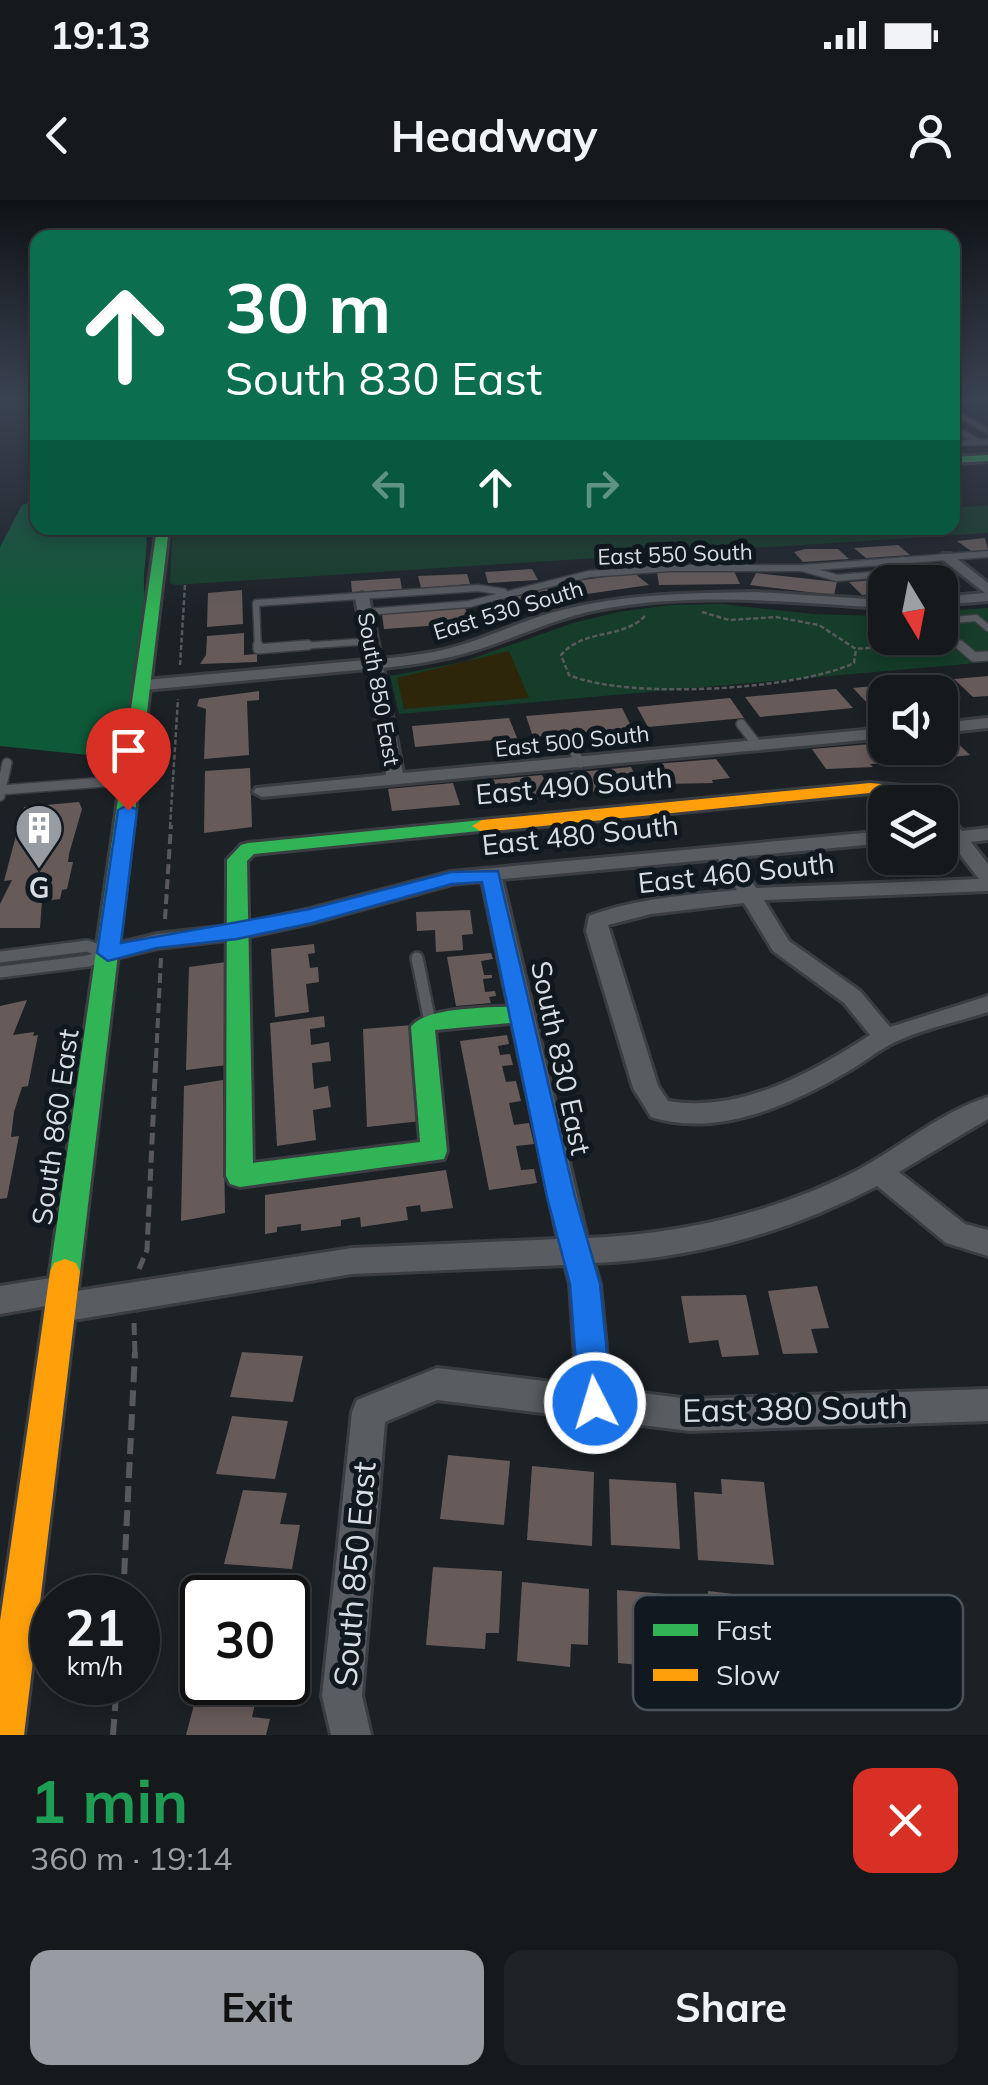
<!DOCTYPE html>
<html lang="en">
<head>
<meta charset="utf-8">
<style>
  :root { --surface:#15191c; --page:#1e2225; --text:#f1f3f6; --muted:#9da0a3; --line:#34383b; --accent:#969ca1 }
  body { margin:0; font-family:Mulish,sans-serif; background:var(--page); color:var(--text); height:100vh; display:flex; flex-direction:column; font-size:38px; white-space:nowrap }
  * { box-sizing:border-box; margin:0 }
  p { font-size:32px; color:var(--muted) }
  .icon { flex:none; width:55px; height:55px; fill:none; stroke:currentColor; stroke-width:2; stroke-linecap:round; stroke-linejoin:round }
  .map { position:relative; height:1535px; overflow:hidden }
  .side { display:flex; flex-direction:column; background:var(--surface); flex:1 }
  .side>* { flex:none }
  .banner { position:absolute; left:30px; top:30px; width:930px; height:305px; border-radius:20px; box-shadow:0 5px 15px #0003,0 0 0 2px var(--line); background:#0b6e4f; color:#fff; overflow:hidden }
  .needle { width:65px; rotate:170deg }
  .controls { position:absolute; left:868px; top:365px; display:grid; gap:20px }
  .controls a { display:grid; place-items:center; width:90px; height:90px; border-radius:20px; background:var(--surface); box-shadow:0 5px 15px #0003,0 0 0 2px var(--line); font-size:50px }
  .speed { position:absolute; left:30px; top:1375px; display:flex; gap:20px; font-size:50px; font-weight:700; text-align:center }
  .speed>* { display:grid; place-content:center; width:130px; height:130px; border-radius:50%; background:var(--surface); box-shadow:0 5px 15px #0003,0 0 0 2px var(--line); line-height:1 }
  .speed small { font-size:25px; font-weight:400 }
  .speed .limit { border:5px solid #111; border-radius:15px; background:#fff; color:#111 }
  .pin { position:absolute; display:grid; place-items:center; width:85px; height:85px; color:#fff; margin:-102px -42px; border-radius:50% 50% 50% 0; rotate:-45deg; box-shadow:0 0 10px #0007 }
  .pin .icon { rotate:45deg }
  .me { position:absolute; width:110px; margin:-55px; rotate:355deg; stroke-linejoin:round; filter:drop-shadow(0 0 8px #0008) }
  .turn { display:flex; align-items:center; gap:35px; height:210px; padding:0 30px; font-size:45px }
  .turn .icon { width:130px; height:130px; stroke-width:2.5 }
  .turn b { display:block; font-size:70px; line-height:85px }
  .lanes { display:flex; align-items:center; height:95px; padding:0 30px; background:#0003; justify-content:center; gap:50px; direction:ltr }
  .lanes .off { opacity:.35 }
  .round { display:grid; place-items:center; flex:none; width:105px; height:105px; border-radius:20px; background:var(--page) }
  .overview { display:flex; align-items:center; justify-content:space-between; height:170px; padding:0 30px }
  h1 { font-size:60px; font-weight:700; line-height:75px; color:#1e9e55 }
  .cta { display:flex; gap:20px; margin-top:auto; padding:20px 30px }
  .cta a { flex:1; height:115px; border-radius:20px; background:var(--accent); color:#111; font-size:40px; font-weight:700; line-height:115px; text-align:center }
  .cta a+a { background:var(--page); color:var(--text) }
  .status { display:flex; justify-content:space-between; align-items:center; height:70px; padding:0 50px; background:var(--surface); direction:ltr }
  .status svg { height:28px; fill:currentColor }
  header { display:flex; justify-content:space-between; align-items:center; height:130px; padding:0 30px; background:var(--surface); font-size:45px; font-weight:700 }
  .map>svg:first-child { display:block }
</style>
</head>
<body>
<div class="status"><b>19:13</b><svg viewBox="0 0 49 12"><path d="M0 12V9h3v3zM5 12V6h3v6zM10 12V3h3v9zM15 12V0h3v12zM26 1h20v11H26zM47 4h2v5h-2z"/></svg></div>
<header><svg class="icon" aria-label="back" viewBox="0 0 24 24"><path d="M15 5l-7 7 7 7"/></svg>Headway<svg class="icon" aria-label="person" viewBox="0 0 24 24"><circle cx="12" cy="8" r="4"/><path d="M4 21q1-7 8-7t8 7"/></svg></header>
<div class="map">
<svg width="988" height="1535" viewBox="0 0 988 1535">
  <rect width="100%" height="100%" fill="#1c2126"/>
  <g fill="#153d29">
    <polygon points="988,306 988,333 175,385 170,383 172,338 187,332 185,328 952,328 953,307"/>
    <polygon points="721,404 813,414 885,416 885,438 940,438 940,411 988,408 988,462 399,514 390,476 463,462 573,423 618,412 670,405"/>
  </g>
  <path fill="#0e5938" d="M37 300 38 328H146C149 351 140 382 146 401L131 500 117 552 108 557 0 546V347L22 305Z"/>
  <polygon fill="#2d260a" points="509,451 529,498 404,509 397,478"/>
  <g fill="#675b5a">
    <polygon points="985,338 988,350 971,351 957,341"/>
    <polygon points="898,345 910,355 866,358 854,348"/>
    <polygon points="805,349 838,349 849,359 803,362 794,352"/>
    <polygon points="532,369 538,380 488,383 485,372"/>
    <polygon points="734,371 740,384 659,385 657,372"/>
    <polygon points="940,371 961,387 947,391 940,390 940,382 885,382 885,393 862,395 849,382 929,376 924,372"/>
    <polygon points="634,373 649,385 573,396 561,383"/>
    <polygon points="756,373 837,382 834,395 750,385"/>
    <polygon points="467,374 470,384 421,388 418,376"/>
    <polygon points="400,378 402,389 352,392 351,381"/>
    <polygon points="542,387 565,398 498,419 477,408"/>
    <polygon points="242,390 243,424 207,427 208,393"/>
    <polygon points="465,408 471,423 384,429 382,414"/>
    <polygon points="244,433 244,455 257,454 257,462 200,464 206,455 207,436"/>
    <polygon points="988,476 988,496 973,497 954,479"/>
    <polygon points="940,480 961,498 940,500 940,492 885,492 885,505 871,507 853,488"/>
    <polygon points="836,489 853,508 760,517 745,497"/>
    <polygon points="259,491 259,500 247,501 249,555 204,559 206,509 197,506 199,499"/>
    <polygon points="730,498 744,518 648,527 637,507"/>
    <polygon points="622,508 632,528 533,537 526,516"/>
    <polygon points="509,518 517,538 415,547 412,526"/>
    <polygon points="951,537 970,555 953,557 956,559 910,561 899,548 940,548 940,538"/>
    <polygon points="871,544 887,563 870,564 873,567 826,569 812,549"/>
    <polygon points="716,559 730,578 712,580 713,583 665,584 655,564"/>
    <polygon points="631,567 641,587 625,591 575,592 568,573"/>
    <polygon points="250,568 252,627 204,633 205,571"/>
    <polygon points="542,575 553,596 533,600 485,601 480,581"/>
    <polygon points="453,583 460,605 392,611 388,589"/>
    <polygon points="79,602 82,609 69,654 68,662 73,662 67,689 62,690 60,699 42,701 40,728 0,728 0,704 12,680 4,681 18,628 23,625 19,625 24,607"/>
    <polygon points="470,710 473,734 462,735 463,750 436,752 435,730 417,731 416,712"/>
    <polygon points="314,744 315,753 308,754 310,768 318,767 319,782 306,784 309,812 275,817 271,749"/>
    <polygon points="491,753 493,759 481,761 484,775 492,775 492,778 483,779 485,792 495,791 496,796 489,797 491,803 456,806 447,757"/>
    <polygon points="226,762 227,865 186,870 189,767"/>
    <polygon points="27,800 13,835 34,832 33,836 38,835 28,886 22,887 14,912 11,937 19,936 7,998 0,999 0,806"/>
    <polygon points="324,816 325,827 310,829 311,845 329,842 331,861 312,863 314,889 328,886 331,907 313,910 316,940 277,946 270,823"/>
    <polygon points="412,825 421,921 367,927 363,829"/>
    <polygon points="507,835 509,844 498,846 500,855 510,854 513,865 502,866 506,882 516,881 521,901 509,903 514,925 529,923 534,944 516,946 521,970 534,969 537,983 489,990 460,841"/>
    <polygon points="223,880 225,1013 181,1021 184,886"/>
    <polygon points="446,970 453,1008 421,1012 420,1005 406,1007 408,1020 361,1027 360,1017 341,1020 341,1026 301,1031 301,1024 277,1027 277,1032 265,1034 265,995"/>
    <polygon points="817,1086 829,1128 811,1129 818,1153 783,1154 768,1091"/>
    <polygon points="746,1095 759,1155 722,1157 718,1140 689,1143 681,1096"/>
    <polygon points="242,1152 303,1156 293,1202 230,1197"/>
    <polygon points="232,1216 288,1221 275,1279 216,1274"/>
    <polygon points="448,1255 510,1261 504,1325 440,1319"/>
    <polygon points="532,1266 594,1272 592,1346 527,1340"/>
    <polygon points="609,1279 676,1283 680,1349 611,1345"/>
    <polygon points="721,1279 764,1282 774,1365 698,1360 694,1292 722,1294"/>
    <polygon points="243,1290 287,1293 280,1324 300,1325 292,1369 224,1364"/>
    <polygon points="433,1367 502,1371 499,1433 486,1433 485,1449 426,1445"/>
    <polygon points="522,1382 589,1389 588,1445 571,1444 570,1467 517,1461"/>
    <polygon points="222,1385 284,1389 282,1398 219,1398"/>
    <polygon points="617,1390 679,1395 682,1469 618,1463"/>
    <polygon points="708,1391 784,1400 790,1467 753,1462 755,1494 712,1488"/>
    <polygon points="200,1482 260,1482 252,1517 270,1519 266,1535 186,1535"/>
  </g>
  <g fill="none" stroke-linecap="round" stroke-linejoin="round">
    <g stroke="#3a3d41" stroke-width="8">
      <g id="lane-far3">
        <polyline points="952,211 988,231"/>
        <polyline points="952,227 978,242"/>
        <polyline points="952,243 988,242"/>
      </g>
    </g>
    <g stroke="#3a3d41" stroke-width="9">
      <g id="lane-far2">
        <polyline points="802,368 837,378 914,371 903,360"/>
        <polyline points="366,412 469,404 589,374 669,368 802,368 988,354"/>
        <polyline points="940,421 976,418 988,428"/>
        <polyline points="940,428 963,448"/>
        <polyline points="258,448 256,403 478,388 504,392"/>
        <polyline points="273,448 371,441"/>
      </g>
    </g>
    <g stroke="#3a3d41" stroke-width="12">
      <g id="lane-far1">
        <polyline points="258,445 258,449 308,445"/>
        <polyline points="960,445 974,457 988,456"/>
        <polyline points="741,524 758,546"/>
        <polyline points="568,540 580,563"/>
        <polyline points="1,590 7,563"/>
        <polyline points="0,596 1,590 130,580"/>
      </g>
    </g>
    <g stroke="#3a3d41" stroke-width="16">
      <g id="lane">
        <polyline points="0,757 87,746 104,752"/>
        <polyline points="417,758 430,822"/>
        <polyline points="0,772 88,761 104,755"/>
      </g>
    </g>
    <g stroke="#3a3d41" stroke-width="6">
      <g id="street">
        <polygon points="954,200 976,200 958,203"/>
        <polygon points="943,354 951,354 988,383 988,401 940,405 940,397 985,393 943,360"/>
        <path d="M756 392 885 400V408C792 402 695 392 603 409 557 417 517 438 473 451 443 460 413 465 383 468L403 573 885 528V538L262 597 253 592 256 588 386 575 368 469 145 490 137 485 145 480 366 460 355 397 362 393 369 397 381 459C409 456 437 453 464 444 496 434 526 419 558 411 623 394 689 393 756 392Z"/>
        <polygon points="988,518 988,528 940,533 940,523"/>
        <path d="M940 610 947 612 962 631 988 628V640L971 642 988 664V691L764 700 789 741 860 791 890 827 988 796V812C957 822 922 829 893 843 877 851 863 863 847 872 791 905 717 938 651 917L633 888 586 731 589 716C636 698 688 695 737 690L718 659 502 679 587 1038C680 1034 770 1014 854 972 898 949 940 912 988 897V919L899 972 965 1024 988 1030V1056L946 1043 877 986C789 1032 693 1059 594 1063L600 1084 610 1189 690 1199 988 1189V1221L690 1231 437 1200 385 1222 362 1496 371 1535H331L322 1496 352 1212 357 1200 437 1168 577 1185 570 1084 565 1065 352 1074 61 1122 50 1118 46 1106 0 1114V1086L63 1076 74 1080 77 1091 352 1048 558 1039 482 681 452 684 311 723 237 739 157 748 108 760 100 758 97 753 100 748 157 734 237 725 310 709 451 672 885 631V643L737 657 756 688 979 679 952 644 940 643V635L944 634 940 629ZM744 703 773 751 844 803 870 835C811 873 741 913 668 901L658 886 608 725 651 714Z"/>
      </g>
    </g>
    <g stroke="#3a3d41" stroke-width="6">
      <g id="fast">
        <polygon points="988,255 988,261 952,263 952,257"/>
        <polygon points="157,328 169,328 80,1072 76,1081 65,1085 54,1081 50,1072"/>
        <path d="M482 620 492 626 489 630 254 654 247 661 253 963 420 942 411 827C425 806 494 808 520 806L532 814 520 822 435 830 447 951 444 959 240 987 230 984 226 976 227 660 241 645 248 643Z"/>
      </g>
    </g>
    <g stroke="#3a3d41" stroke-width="6">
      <g id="slow">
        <path d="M870 583 916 587 939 602C916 603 894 595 870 593L482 632 472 626 482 620Z"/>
        <polygon points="65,1059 76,1063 80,1072 24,1535 0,1535 0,1421 50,1072 54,1063"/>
      </g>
    </g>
    <g stroke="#57595d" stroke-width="2.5" stroke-dasharray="5 2.5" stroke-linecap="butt">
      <polyline points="702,412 729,420 776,417 819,425 856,449 933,442"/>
      <path d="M645 416C621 440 584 428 561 455L569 475C628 500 797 490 854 463L856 449"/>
      <polyline points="885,434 876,435 887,446"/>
      <polyline points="180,465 185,385"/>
      <polyline points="170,627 178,499"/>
    </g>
    <g stroke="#57595d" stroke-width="4" stroke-dasharray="10 5" stroke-linecap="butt">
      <polyline points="165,719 171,625"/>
      <polyline points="156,858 161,758"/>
    </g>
    <g stroke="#57595d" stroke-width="5" stroke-dasharray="12 6" stroke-linecap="butt">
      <polyline points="139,1069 147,1050 156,855"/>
      <polyline points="134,1123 135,1154"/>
    </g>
    <g stroke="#57595d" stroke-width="6" stroke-dasharray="16 8" stroke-linecap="butt">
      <polyline points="123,1398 135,1152"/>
      <polyline points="113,1535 117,1482"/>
    </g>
    <use href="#lane-far3" stroke="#595c61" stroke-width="5"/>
    <use href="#lane-far2" stroke="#595c61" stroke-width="6"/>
    <use href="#lane-far1" stroke="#595c61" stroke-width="9"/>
    <use href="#lane" stroke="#595c61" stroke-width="11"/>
    <use href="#street" fill="#595c61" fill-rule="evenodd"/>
    <use href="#fast" fill="#30b455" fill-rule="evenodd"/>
    <use href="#slow" fill="#ff9f0a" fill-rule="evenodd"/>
  </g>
  <linearGradient id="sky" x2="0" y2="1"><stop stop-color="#0f1215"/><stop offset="0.48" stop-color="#3a4352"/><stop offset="1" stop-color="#3a4352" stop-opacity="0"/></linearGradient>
  <rect width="988" height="414" fill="url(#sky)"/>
  <polygon fill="#1a73e8" stroke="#114b97" stroke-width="2.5" points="128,605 137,610 121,743 310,709 451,672 498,671 575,997 600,1084 612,1203 607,1214 595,1219 583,1214 579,1203 570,1084 547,997 482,682 452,684 312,723 237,739 157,748 108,761 97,753 118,610"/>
  <defs>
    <g id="building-pin" transform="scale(2.5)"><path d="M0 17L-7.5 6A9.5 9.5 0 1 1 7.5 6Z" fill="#969ca1" stroke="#101820"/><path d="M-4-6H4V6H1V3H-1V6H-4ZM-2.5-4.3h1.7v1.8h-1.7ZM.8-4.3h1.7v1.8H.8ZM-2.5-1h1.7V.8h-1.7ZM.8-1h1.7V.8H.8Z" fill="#fff"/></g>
  </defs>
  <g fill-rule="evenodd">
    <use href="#building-pin" x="39" y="628"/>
  </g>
  <g text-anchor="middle" stroke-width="10" stroke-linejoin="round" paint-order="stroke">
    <g font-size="22" fill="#d8dee3" stroke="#101820">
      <text transform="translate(675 354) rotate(-2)" y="8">East 550 South</text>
      <text transform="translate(508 410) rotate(-17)" y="8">East 530 South</text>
      <text transform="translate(379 489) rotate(80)" y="8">South 850 East</text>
      <text transform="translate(572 541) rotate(-6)" y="8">East 500 South</text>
    </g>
    <g font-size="28" fill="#d8dee3" stroke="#101820">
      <text transform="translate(574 586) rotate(-5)" y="10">East 490 South</text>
      <text transform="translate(580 635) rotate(-6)" y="10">East 480 South</text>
      <text transform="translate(736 673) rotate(-6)" y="10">East 460 South</text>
      <text transform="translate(561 858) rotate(78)" y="10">South 830 East</text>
      <text transform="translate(55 927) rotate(-82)" y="10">South 860 East</text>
    </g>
    <g font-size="28" font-weight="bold" fill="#d8dee3" stroke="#101820">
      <text x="39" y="698">G</text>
    </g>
    <g font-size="32" fill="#d8dee3" stroke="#101820">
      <text transform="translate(795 1209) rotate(-1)" y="11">East 380 South</text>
      <text transform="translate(355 1374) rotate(-85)" y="11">South 850 East</text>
    </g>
  </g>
  <rect x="633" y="1395" width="330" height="115" rx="15" fill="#101820" stroke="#4c535a" stroke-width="2.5"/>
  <rect x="653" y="1424" width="45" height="12" fill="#30b455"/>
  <rect x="653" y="1469" width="45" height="12" fill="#ff9f0a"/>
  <g font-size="28" fill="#d8dee3">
    <text x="716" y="1440">Fast</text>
    <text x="716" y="1485">Slow</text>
  </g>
</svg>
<div class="controls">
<a><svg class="needle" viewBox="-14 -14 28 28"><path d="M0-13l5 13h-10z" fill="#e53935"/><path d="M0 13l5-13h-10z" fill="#9da0a3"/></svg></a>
<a><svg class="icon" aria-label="sound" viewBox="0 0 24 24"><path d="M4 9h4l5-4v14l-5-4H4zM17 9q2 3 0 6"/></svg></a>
<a><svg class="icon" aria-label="layers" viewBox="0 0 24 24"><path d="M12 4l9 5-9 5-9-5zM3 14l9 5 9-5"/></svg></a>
</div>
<div class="speed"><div>21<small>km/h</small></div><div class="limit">30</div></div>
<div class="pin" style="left:128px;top:610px;background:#d93025"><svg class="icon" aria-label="arrive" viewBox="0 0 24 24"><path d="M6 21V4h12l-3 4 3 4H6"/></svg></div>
<svg class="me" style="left:595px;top:1203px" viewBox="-20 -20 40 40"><circle r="17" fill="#1a73e8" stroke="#fff" stroke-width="3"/><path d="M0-11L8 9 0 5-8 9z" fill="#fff"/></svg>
<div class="banner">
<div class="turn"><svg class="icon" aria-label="ahead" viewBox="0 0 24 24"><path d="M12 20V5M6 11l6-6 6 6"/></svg><div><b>30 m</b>South 830 East</div></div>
<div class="lanes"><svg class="icon off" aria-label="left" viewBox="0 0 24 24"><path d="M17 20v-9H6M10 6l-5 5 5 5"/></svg><svg class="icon" aria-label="ahead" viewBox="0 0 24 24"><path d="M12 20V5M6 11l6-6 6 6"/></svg><svg class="icon off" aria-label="right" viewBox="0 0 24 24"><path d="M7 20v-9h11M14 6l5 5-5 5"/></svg></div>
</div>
</div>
<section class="side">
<div class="overview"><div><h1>1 min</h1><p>360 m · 19:14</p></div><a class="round" style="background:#d93025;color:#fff"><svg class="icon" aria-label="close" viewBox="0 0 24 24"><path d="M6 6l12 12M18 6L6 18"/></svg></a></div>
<div class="cta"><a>Exit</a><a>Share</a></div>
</section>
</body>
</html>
